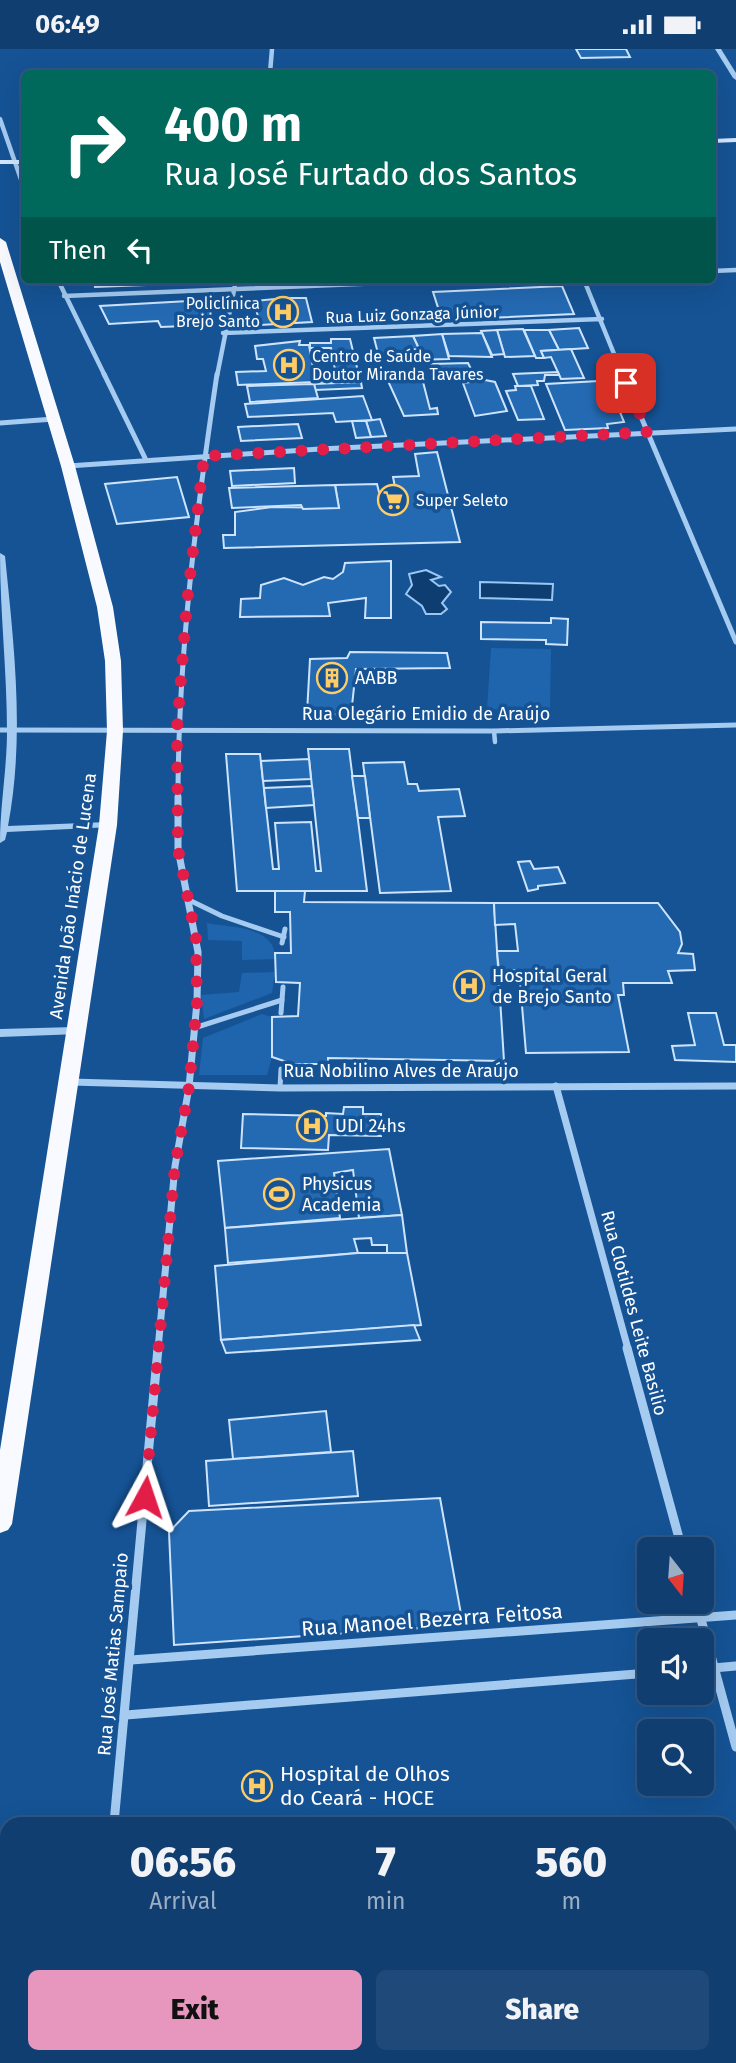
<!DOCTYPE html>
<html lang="en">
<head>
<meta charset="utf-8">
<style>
  :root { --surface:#103e70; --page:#1e4978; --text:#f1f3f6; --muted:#9caec3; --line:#305783; --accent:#e797bd }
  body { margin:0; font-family:"Fira Sans",sans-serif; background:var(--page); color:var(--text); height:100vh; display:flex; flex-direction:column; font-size:26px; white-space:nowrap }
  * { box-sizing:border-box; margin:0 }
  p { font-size:23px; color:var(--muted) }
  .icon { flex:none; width:38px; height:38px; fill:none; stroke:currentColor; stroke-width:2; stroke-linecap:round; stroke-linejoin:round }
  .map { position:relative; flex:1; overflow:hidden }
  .details { position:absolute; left:0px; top:1768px; width:737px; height:247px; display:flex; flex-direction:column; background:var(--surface); border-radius:21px 21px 0 0; box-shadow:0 7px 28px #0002,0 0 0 2px var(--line) }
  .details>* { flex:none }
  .guide { position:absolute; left:21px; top:21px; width:695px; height:214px; border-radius:10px; box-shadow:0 7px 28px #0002,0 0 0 2px var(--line); background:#00695c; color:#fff; overflow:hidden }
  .needle { width:46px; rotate:163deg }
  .tools { position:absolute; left:637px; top:1488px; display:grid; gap:14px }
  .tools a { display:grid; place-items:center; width:77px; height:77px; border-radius:10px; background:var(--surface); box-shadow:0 7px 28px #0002,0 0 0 2px var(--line); font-size:35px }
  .pin { position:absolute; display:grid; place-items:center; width:60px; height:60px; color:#fff; margin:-30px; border-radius:14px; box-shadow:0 4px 10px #0006 }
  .me { position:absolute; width:77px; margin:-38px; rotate:5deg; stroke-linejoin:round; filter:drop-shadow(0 0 5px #0008) }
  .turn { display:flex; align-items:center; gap:24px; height:147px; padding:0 28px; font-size:32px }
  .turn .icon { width:91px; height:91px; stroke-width:2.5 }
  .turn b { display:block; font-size:49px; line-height:60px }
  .then { display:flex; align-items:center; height:66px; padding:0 28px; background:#0003; gap:14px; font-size:26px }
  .eta { display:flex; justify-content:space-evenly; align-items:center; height:119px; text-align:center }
  .eta b { font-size:42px; font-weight:800; line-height:49px }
  .primary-button { display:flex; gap:14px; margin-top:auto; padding:14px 28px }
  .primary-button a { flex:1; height:80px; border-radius:10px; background:var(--accent); color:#111; font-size:28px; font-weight:800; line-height:80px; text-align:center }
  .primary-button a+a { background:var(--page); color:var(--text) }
  .status { display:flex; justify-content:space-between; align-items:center; height:49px; padding:0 35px; background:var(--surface); direction:ltr }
  .status svg { height:19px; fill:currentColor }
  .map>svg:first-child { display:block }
</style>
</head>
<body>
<div class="status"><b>06:49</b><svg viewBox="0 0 49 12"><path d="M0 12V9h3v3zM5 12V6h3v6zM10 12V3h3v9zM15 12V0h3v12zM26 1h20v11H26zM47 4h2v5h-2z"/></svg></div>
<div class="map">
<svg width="736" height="2014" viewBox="0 0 736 2014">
  <rect width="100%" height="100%" fill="#155395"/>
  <g fill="#1e65ae">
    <polygon points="491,599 551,600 550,661 487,660"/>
    <path d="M207 874C230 879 276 876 275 910L242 911V892L208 891Z"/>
    <polygon points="275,923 272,944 204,970 201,946 239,943 242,924"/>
    <polygon points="262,965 272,968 272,1008 267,1026 199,1026 203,989"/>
  </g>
  <g fill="#0e3d71" stroke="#98c7f4" stroke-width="2">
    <polygon points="426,521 441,528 431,531 439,537 445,536 451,543 442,554 447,560 441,565 426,565 422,557 406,545 412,536 409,525"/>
    <polygon points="480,533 553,535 552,551 480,549"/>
  </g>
  <g fill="#246ab3" stroke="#cde4fc" stroke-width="2">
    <polygon points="576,0 626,0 630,8 581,9"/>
    <polygon points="94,231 199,231 199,234 95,238"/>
    <polygon points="562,237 574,265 442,271 433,243"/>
    <polygon points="286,249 306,249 312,273 260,276 254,252"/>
    <polygon points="207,251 212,252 209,276 161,278 158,272 109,275 100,257"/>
    <polygon points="579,279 588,299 559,301 549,281"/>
    <polygon points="523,280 535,307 505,308 497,281"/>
    <polygon points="497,281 504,305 492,306 481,282"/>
    <polygon points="524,281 549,281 559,301 541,302 544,309 536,309"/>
    <polygon points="482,284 492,308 449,307 442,285"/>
    <polygon points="442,285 449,310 411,311 408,301 419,300 413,287"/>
    <polygon points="413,287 419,300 408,301 411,311 380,312 374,289"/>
    <polygon points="331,290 350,290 360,331 337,332 331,299 310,299 310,294 331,294"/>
    <polygon points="300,292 299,296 309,296 314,324 338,323 341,332 238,336 236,323 266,322 263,310 257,310 255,297"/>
    <polygon points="571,300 584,329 561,330 551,308 544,309 541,302"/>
    <polygon points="468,314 472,322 435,324 431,315"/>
    <polygon points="558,323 559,326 545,326 544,332 537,332 538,336 518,337 513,325"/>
    <polygon points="411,325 413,329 422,329 430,360 437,359 438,365 404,367 388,332 400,330 399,326"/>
    <polygon points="485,331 495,333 507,362 475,367 463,334"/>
    <polygon points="599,332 610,332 613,336 609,336 624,373 607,375 608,379 565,381 546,335"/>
    <polygon points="361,333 362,339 315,341 314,335"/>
    <polygon points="314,335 318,349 250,353 247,337"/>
    <polygon points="515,337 531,337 544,370 518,371 506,342 516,341"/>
    <polygon points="363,347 372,371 336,373 333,364 248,368 245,355"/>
    <polygon points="380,370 386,387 371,388 366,372"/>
    <polygon points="352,372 366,372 371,388 356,389"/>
    <polygon points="298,375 302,389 241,392 238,378"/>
    <polygon points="437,403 460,493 224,499 223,486 235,486 235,463 272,458 339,459 335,436 377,435 379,443 396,443 393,428 419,427 415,405"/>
    <polygon points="294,419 295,434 232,437 230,422"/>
    <polygon points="177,428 189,468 117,475 105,435"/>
    <polygon points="335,436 339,459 303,460 301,456 232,459 229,439"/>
    <polygon points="391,512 391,569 365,569 366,549 328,554 330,567 240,568 241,550 260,549 261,536 284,529 303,536 324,528 333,530 343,523 345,514"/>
    <polygon points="551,569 568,570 567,596 546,595 546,591 481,590 481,573 551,574"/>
    <polygon points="350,603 447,604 450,619 356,620 351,666 307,664 310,610 347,609"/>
    <polygon points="308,700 349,700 367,842 237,842 226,705 260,705 273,820 279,820 275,774 311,773 316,822 321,822"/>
    <polygon points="309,710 311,730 263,732 261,712"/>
    <polygon points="404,713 408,735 417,735 419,742 459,740 465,767 438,768 451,842 380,844 363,714"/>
    <polygon points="352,727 365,727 370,769 358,769"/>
    <polygon points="312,737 314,756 266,759 264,739"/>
    <polygon points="530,812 534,820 558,818 565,834 538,837 538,840 528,842 518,813"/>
    <polygon points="275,842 305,842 304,853 494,854 504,1012 328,1009 328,1015 293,1015 272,1008 272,968 298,967 300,934 276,933 275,904 291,904 290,863 275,863"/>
    <polygon points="494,854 658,854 680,883 682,895 678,904 693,905 695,921 668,922 672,934 623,934 624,946 618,946 629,1003 526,1004 519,921 499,922 497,902 518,902 515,875 495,876"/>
    <polygon points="688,964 716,964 724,996 736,996 736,1013 675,1011 672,997 695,996"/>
    <polygon points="344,1058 363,1058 363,1065 381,1065 381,1087 329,1086 328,1101 241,1099 243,1065 326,1067 326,1064 343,1065"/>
    <polygon points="389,1100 402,1166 359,1169 353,1121 334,1124 340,1169 225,1179 218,1112"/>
    <polygon points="402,1166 407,1204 387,1207 387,1196 372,1196 371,1189 354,1190 358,1204 228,1214 225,1179"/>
    <polygon points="358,1204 407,1204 421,1276 221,1291 215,1217"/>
    <polygon points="414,1276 420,1291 226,1304 221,1291"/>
    <polygon points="326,1362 331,1403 233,1410 229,1371"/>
    <polygon points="353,1402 358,1447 209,1457 206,1412"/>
    <polygon points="440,1449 463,1576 174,1596 169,1483 189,1462"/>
  </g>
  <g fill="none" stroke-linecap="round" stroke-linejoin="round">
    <polyline stroke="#a5cbf1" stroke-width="4.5" points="494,682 495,693"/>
    <g stroke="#a5cbf1" stroke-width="5">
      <polyline points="187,850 222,867 284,888"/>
      <polyline points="282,894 285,880"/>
      <polyline points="281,964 283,938"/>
      <polyline points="194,979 282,951"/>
      <polyline points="280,1039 281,1020"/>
    </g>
    <g stroke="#a5cbf1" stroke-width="4.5">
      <polyline points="270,24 272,0"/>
      <polyline points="0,70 24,139"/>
      <polyline points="712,222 736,221"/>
      <polyline points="58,231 105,327"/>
      <polyline points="584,231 623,327"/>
      <polyline points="64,247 457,231"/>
      <polyline points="223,284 602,270"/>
      <polyline points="217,327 236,231"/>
    </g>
    <g stroke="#a5cbf1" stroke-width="5">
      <polyline points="104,325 146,411"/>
      <polyline points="623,325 736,593"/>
      <polyline points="0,374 54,370"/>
      <polyline points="68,417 320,400 736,380"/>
      <polyline points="0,681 494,682 736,676"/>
      <path d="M178 750C178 607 196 466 217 325"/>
    </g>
    <g stroke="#a5cbf1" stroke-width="7">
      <polyline points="71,1033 280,1039 736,1037"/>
      <polyline points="556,1037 628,1300"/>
      <polyline points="158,1300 175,1117 189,1038 197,953 198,903 178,800 178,748"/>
    </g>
    <g stroke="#a5cbf1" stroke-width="9">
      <polyline points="627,1299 682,1500"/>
      <polyline points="696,1552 736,1698"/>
      <polyline points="131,1611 736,1566"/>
      <polyline points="702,1620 736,1617"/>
      <polyline points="126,1666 649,1624"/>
      <polyline points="114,1774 158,1299"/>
      <polyline points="87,2014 88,2007"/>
    </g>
    <g fill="#a5cbf1" fill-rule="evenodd">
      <polygon points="715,0 721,0 736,24 736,31 733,29"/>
      <path d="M0 504 5 507C14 597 25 687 8 777L108 773 112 774 113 776 112 778 7 783 5 791 0 794C0 757 7 719 7 682 7 622 0 564 0 504Z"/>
      <polygon points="75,978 81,982 79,985 0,988 0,980"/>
    </g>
    <g fill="#d4e7fc" fill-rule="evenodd">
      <polygon points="736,89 736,93 712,94 712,90"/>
      <rect x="0" y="111" width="24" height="4"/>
    </g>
    <polygon fill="#f8faff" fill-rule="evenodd" points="0,189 6,193 75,417 113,558 121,612 123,682 117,776 12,1475 8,1481 0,1484 0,1401 99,776 107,682 105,612 97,558 61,417 0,213"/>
  </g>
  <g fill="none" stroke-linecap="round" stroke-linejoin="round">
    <polyline stroke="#e11d48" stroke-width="12" stroke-dasharray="0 21.6" points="145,1448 175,1117 189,1038 197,953 196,889 178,800 177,680 187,554 204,407 648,383 626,334"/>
  </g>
  <defs>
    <g id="hospital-ring" transform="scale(1.575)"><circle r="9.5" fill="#155395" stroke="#fc6" stroke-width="1.5"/><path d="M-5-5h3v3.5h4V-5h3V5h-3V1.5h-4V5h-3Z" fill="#fc6"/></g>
    <g id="supermarket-ring" transform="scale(1.575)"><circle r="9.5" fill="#155395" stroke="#fc6" stroke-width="1.5"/><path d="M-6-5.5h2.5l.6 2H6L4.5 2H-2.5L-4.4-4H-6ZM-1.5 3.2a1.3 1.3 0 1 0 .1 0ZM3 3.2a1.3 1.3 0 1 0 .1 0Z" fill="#fc6"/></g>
    <g id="building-ring" transform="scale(1.575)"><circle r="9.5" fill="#155395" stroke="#fc6" stroke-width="1.5"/><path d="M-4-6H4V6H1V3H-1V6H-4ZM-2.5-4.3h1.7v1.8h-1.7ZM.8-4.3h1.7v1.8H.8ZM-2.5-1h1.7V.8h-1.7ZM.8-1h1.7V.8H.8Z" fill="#fc6"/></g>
    <g id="stadium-ring" transform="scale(1.575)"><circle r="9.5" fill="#155395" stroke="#fc6" stroke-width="1.5"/><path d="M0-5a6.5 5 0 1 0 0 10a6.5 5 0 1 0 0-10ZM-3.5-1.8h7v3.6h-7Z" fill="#fc6"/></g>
  </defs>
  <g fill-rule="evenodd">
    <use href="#hospital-ring" x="283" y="263"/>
    <use href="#hospital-ring" x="289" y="316"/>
    <use href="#supermarket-ring" x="393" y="451"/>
    <use href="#building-ring" x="332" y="629"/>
    <use href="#hospital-ring" x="469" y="937"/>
    <use href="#hospital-ring" x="312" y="1077"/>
    <use href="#stadium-ring" x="279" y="1145"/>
    <use href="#hospital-ring" x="257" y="1737"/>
  </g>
  <g text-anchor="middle" stroke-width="7" stroke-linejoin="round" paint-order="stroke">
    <g font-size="16" fill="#fff" stroke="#155395" text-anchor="start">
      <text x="260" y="260" text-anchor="end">Policlínica<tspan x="260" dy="18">Brejo Santo</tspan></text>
      <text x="312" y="313">Centro de Saúde<tspan x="312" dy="18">Doutor Miranda Tavares</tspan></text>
      <text x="416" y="457">Super Seleto</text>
    </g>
    <g font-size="16" fill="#fff" stroke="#155395">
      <text transform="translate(412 265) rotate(-2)" y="6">Rua Luiz Gonzaga Júnior</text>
    </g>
    <g font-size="18" fill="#fff" stroke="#155395" text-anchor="start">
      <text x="355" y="635">AABB</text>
      <text x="492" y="933">Hospital Geral<tspan x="492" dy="21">de Brejo Santo</tspan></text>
      <text x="335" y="1083">UDI 24hs</text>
      <text x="302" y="1141">Physicus<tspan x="302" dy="21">Academia</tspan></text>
    </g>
    <g font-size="18" fill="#fff" stroke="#155395">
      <text x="426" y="671">Rua Olegário Emidio de Araújo</text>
      <text transform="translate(73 847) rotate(-82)" y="6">Avenida João Inácio de Lucena</text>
      <text x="401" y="1028">Rua Nobilino Alves de Araújo</text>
      <text transform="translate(634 1264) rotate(75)" y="6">Rua Clotildes Leite Basilio</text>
      <text transform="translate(113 1605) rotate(-85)" y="6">Rua José Matias Sampaio</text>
    </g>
    <g font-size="21" fill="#fff" stroke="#155395">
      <text transform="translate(432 1571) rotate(-4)" y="7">Rua Manoel Bezerra Feitosa</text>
    </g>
    <g font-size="21" fill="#fff" stroke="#155395" text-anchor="start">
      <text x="280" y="1732">Hospital de Olhos<tspan x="280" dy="24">do Ceará - HOCE</tspan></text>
    </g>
  </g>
</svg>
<div class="tools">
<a><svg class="needle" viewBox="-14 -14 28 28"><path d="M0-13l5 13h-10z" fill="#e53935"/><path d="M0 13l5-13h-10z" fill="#9caec3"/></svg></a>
<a><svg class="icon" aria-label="sound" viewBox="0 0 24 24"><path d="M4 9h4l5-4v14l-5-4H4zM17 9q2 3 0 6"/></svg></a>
<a><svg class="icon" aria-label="search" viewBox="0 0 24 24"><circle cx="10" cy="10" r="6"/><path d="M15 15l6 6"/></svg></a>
</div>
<div class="pin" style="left:626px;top:334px;background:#d93025"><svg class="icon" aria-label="arrive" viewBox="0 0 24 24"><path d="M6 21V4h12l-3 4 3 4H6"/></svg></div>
<svg class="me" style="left:145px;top:1448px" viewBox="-20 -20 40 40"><path d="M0-17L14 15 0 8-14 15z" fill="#e11d48" stroke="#fff" stroke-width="4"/></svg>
<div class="guide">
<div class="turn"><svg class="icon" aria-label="right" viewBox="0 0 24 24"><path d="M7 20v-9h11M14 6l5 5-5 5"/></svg><div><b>400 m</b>Rua José Furtado dos Santos</div></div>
<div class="then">Then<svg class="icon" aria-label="left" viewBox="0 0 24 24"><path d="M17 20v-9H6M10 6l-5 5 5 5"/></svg></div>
</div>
<section class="details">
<div class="eta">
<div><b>06:56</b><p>Arrival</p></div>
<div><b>7</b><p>min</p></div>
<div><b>560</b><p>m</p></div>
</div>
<div class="primary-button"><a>Exit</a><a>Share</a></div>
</section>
</div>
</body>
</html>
